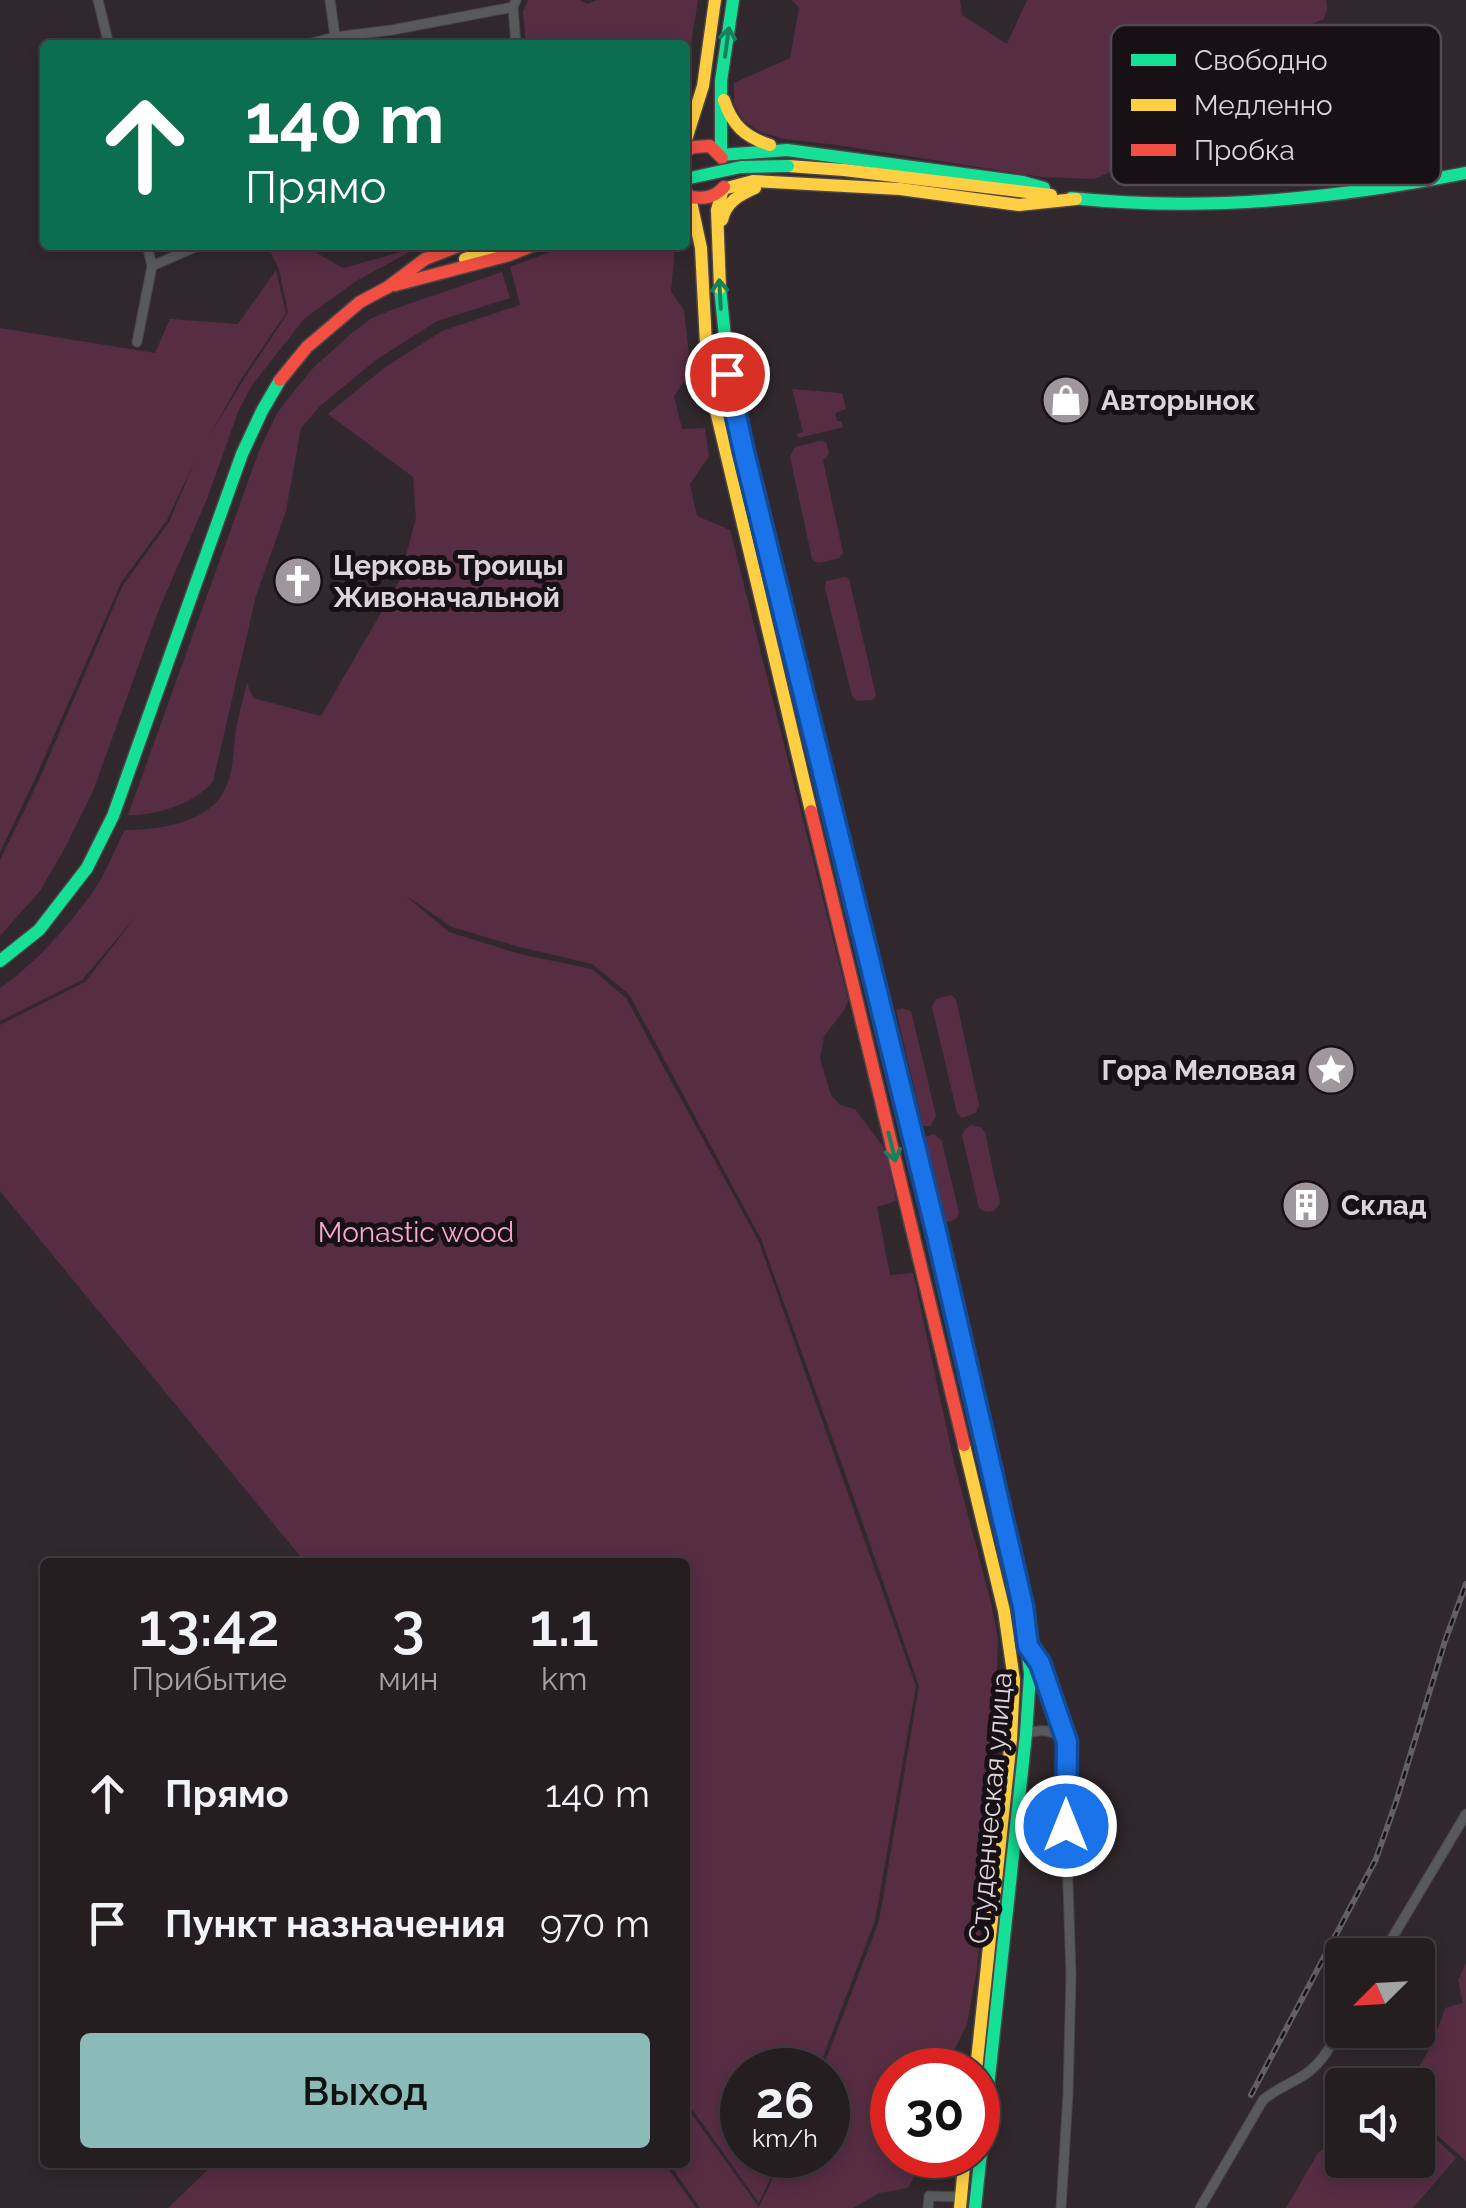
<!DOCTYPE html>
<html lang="ru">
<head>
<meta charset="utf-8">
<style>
  :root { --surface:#241e21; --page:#302b2e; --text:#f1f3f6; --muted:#a3a2a5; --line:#413c3f; --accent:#8bbbb9 }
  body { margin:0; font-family:Raleway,sans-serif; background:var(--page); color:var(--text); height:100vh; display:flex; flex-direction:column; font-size:38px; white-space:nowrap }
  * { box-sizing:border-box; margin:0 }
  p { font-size:32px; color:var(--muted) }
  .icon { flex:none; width:55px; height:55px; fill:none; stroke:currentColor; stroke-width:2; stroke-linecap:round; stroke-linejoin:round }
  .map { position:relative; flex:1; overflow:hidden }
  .side { position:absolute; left:40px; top:1558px; width:650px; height:610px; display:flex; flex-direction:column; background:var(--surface); border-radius:10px; box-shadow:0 5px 15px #0003,0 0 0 2px var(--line) }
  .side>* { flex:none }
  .top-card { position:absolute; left:40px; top:40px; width:650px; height:210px; border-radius:10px; box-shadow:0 5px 15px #0003,0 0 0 2px var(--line); background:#0b6e4f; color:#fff; overflow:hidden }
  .needle { width:65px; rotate:246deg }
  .fabs { position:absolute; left:1325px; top:1938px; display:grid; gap:20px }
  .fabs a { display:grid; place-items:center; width:110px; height:110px; border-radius:10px; background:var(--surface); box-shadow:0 5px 15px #0003,0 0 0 2px var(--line); font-size:50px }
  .speed { position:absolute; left:720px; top:2048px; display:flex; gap:20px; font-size:50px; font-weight:700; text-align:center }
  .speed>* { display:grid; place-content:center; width:130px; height:130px; border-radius:50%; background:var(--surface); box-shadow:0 5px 15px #0003,0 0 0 2px var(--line); line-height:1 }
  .speed small { font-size:25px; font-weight:400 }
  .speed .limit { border:15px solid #d22; background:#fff; color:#111 }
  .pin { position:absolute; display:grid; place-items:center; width:85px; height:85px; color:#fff; margin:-42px; border:5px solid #fff; border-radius:50%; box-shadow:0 2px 10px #0007 }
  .me { position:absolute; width:110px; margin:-55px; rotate:0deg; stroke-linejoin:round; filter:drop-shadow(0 0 8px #0008) }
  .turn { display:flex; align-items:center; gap:35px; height:210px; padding:0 40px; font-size:45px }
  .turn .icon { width:130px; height:130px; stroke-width:2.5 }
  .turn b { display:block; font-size:70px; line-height:85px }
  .eta { display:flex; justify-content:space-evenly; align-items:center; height:170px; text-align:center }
  .eta b { font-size:60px; font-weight:600; line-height:70px }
  .action { display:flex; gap:20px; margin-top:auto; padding:20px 40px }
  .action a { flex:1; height:115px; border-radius:10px; background:var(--accent); color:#111; font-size:40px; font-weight:600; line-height:115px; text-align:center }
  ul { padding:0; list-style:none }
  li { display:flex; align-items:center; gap:30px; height:130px; padding:0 40px }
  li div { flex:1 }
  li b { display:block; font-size:38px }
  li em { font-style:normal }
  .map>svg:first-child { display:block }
</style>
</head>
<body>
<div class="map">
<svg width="1466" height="2208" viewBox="0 0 1466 2208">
  <rect width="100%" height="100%" fill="#30282c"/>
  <g fill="#572d44">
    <polygon points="528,0 580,0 587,4 597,0 698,0 685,82 685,45 526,45 523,12"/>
    <polygon points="792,0 960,0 962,15 1007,44 1027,0 1326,0 1327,8 1324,19 1276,39 1279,109 1277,127 1264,157 1267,178 1172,183 1151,178 1134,168 1116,170 1094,179 1042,177 837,145 784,139 758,131 743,120 734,104 734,83 790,58 799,8"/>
    <polygon points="267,245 303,245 343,268 419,247 356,281 305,318 252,385 238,412 207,499 159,609 93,791 65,848 40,891 0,936 0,860 39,780 123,585 169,522 195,461 167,520 121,583 35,779 0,852 0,328 155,353 170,319 238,324 276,270 286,313 242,378 208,438 244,379 288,313 279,269"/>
    <path d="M568 245H675L671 292 684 310 691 372 674 396 682 429 705 428 709 456 690 484 697 516 730 530 848 999 845 1009 824 1036 820 1059 831 1095 840 1105 855 1109 882 1145 888 1159 896 1201 877 1207 890 1275 913 1273 954 1462 991 1603 998 1638 994 1771 977 1969 967 2024 947 2065 923 2066 921 2070H892V2155H906L913 2165 915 2175 908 2188 879 2193 853 2208H700L669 2163 685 2162V2105L759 2207 784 2155H828V2070H822L879 1921 919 1686 856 1504 761 1239 629 994 592 964 519 947 452 927 405 895 449 932 520 954 592 969 626 998 759 1242 916 1686 875 1921 818 2070H742V2155H781L759 2203 685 2099V1562H305L0 1191V1025L85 982 137 915 82 980 0 1021V988C35 965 79 915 101 879 110 863 116 846 125 830 157 830 207 824 224 791 234 773 233 750 236 729 239 714 243 698 247 683L253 698 321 716 399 582 416 518 413 477 328 414 384 368 442 331 520 305 510 267Z"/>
    <path d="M502 272 510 298 437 321 376 360 320 406 301 428 286 511 256 596 213 781C196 804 155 816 128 815L259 451 277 413 299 385 314 367 353 332 372 318 394 309Z"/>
    <polygon points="792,389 842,393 846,409 835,413 837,421 841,421 843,427 798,438 797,434 803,432"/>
    <polygon points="819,441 826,442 829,454 823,460 843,553 839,558 818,563 812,559 790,457 795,447"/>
    <polygon points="845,577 849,579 876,695 873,700 857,701 852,696 825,588 826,581"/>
    <polygon points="951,995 956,999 979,1105 976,1113 962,1118 957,1113 932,1007 936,999"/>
    <polygon points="902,1008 911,1011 936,1116 930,1126 923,1126 896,1010"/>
    <polygon points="971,1125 981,1127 985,1132 1000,1203 994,1211 986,1212 979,1208 962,1135 965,1129"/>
    <path d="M934 1134 942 1141 959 1213C957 1220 952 1221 946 1222L925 1137Z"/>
    <polygon points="1466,1963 1466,2161 1418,2118 1418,2085 1408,2085 1433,2043 1445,2008 1463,2003 1458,1980"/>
    <polygon points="1428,2132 1456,2158 1413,2208 1286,2208 1318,2153 1342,2134 1342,2160 1418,2160 1418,2140"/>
    <polygon points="215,2163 664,2163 696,2208 168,2208"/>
  </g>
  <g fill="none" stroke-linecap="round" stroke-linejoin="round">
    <g stroke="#4b4448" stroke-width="11">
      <g id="street">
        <polyline points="98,0 109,45"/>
        <polyline points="330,0 335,37"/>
        <polyline points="516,0 513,7 516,45"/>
        <polyline points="304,45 335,37 392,30 513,7"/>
        <polyline points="152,266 200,245"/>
        <polyline points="137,342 152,266 147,245"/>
        <polyline points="1029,1648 1040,1663 1067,1742 1066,1826 1071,1975 1068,2094 1061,2208"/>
        <path d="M1026 1734C1041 1728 1052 1730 1065 1740"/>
        <polyline points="1382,1955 1466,1814"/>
        <polyline points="928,2208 929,2196 960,2197"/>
        <path d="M1200 2208 1263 2100C1277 2088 1293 2083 1307 2073 1324 2061 1332 2043 1342 2025"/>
      </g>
    </g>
    <g stroke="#4b4448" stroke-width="15">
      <g id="fast">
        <polyline points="733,0 721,81 721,155 787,150 1023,182 1044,188"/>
        <path d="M1071 198C1204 212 1335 199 1466 173"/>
        <polyline points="720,288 732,405 854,900"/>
        <polyline points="0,961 39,930 87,868 113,816 242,454 262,411 280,380"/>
        <polyline points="975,2208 1026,1734 1030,1674 1023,1606 1001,1511"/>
      </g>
    </g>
    <g stroke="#4b4448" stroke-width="15">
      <g id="slow">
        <path d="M724 100C732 125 745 137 770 145"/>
        <polyline points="685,143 703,86 715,0"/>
        <polyline points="788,166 844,170 1051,195"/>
        <polyline points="685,195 690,197 701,248 706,344 712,394 811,811"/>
        <path d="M722 220C726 202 739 195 755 188"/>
        <polyline points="465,259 503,245"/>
        <polyline points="720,288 717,210 723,189 753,181 900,189 1019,205 1076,199"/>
        <polyline points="854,900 936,1231 1001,1511"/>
        <polyline points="964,1445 1004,1611 1014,1680 1011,1739 976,2070"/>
        <polyline points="960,2208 965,2155"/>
      </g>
    </g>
    <g stroke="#4b4448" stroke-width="15">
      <g id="jam">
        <polyline points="685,151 694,147 710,146 722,158"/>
        <path d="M686 192 690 197C704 199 714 198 724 187"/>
        <polyline points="395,285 509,255 534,245"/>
        <polyline points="280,380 307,347 360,302 388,287 425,259 461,245"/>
        <polyline points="811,811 964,1445"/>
      </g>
    </g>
    <use href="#street" stroke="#58595a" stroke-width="9"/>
    <use href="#fast" stroke="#16e098" stroke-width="12"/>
    <use href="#slow" stroke="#ffcf43" stroke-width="12"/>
    <use href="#jam" stroke="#f24e42" stroke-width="12"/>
    <g stroke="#636063" stroke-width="6">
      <polyline id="rail" points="1251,2095 1376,1859 1396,1802 1445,1641 1466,1584"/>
    </g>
    <use href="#rail" stroke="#171014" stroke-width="2.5" stroke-dasharray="8" stroke-linecap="butt"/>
    <g stroke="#4b4448" stroke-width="15" stroke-linecap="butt">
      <polyline id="fast-bridge" points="685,179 741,167 788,166"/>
    </g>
    <use href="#fast-bridge" stroke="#16e098" stroke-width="12"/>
  </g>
  <defs><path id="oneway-shaft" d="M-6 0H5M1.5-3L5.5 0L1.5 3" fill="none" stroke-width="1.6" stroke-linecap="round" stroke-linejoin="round" transform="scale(2.5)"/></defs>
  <g stroke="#16825d">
    <use href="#oneway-shaft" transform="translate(727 42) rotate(-82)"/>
    <use href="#oneway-shaft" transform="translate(720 294) rotate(-93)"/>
    <use href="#oneway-shaft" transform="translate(892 1147) rotate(76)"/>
  </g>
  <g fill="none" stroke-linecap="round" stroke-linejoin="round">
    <g stroke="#114b97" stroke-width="25">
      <polyline id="route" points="727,374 744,452 936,1231 1023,1606 1028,1646 1040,1663 1067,1742 1066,1826"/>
    </g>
    <use href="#route" stroke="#1a73e8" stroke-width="18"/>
  </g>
  <defs>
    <g id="shop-disc" transform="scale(2.5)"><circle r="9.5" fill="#a0979c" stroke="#171014"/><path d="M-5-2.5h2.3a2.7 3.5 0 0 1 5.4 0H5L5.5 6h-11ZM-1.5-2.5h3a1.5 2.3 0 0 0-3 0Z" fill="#fff"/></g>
    <g id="church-disc" transform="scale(2.5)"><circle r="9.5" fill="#a0979c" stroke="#171014"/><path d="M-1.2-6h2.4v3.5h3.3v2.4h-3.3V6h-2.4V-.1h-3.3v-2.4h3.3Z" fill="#fff"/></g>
    <g id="sight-disc" transform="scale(2.5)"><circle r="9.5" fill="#a0979c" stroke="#171014"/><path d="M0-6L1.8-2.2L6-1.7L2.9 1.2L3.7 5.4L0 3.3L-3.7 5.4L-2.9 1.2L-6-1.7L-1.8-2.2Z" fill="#fff"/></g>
    <g id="building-disc" transform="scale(2.5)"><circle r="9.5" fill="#a0979c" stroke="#171014"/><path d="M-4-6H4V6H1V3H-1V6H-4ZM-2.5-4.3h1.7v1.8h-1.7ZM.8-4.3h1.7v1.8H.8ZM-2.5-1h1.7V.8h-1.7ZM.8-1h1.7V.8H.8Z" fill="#fff"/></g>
  </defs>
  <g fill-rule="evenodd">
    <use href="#shop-disc" x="1066" y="400"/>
    <use href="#church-disc" x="298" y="581"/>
    <use href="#sight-disc" x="1331" y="1070"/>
    <use href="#building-disc" x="1306" y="1205"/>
  </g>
  <g text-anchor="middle" stroke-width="10" stroke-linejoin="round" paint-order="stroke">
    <g font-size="28" font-weight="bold" fill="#ddd3d8" stroke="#171014" text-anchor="start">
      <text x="1101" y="410">Авторынок</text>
      <text x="333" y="575">Церковь Троицы<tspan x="333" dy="32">Живоначальной</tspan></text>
      <text x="1296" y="1080" text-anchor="end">Гора Меловая</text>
      <text x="1341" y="1215">Склад</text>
    </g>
    <g font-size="28" fill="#f8a7d1" stroke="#171014">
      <text x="416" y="1242">Monastic wood</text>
    </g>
    <g font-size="28" fill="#ddd3d8" stroke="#171014">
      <text transform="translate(990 1808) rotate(-85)" y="10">Студенческая улица</text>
    </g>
  </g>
  <rect x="1111" y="25" width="330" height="160" rx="15" fill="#171014" stroke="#524a4f" stroke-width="2.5"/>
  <rect x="1131" y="54" width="45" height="12" fill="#16e098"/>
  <rect x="1131" y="99" width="45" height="12" fill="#ffcf43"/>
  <rect x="1131" y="144" width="45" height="12" fill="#f24e42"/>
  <g font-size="28" fill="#ddd3d8">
    <text x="1194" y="70">Свободно</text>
    <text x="1194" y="115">Медленно</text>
    <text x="1194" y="160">Пробка</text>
  </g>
</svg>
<div class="fabs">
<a><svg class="needle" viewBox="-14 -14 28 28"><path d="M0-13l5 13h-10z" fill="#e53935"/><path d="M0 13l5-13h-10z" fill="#a3a2a5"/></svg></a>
<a><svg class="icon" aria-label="sound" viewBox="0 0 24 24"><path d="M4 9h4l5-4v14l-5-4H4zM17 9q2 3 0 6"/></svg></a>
</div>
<div class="speed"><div>26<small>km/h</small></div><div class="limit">30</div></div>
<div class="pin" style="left:727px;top:374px;background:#d93025"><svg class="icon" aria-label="arrive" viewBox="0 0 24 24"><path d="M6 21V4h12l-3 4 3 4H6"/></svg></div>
<svg class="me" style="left:1066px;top:1826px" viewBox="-20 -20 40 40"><circle r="17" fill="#1a73e8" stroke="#fff" stroke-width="3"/><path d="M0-11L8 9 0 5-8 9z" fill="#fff"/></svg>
<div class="top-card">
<div class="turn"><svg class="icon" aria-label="ahead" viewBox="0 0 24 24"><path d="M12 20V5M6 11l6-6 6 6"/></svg><div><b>140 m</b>Прямо</div></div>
</div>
<section class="side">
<div class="eta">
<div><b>13:42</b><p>Прибытие</p></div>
<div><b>3</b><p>мин</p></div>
<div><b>1.1</b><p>km</p></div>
</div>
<ul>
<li><svg class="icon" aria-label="ahead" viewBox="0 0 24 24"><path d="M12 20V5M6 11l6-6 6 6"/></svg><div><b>Прямо</b></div><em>140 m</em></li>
<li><svg class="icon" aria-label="arrive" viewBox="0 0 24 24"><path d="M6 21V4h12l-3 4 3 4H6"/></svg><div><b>Пункт назначения</b></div><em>970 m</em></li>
</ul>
<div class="action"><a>Выход</a></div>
</section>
</div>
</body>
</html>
